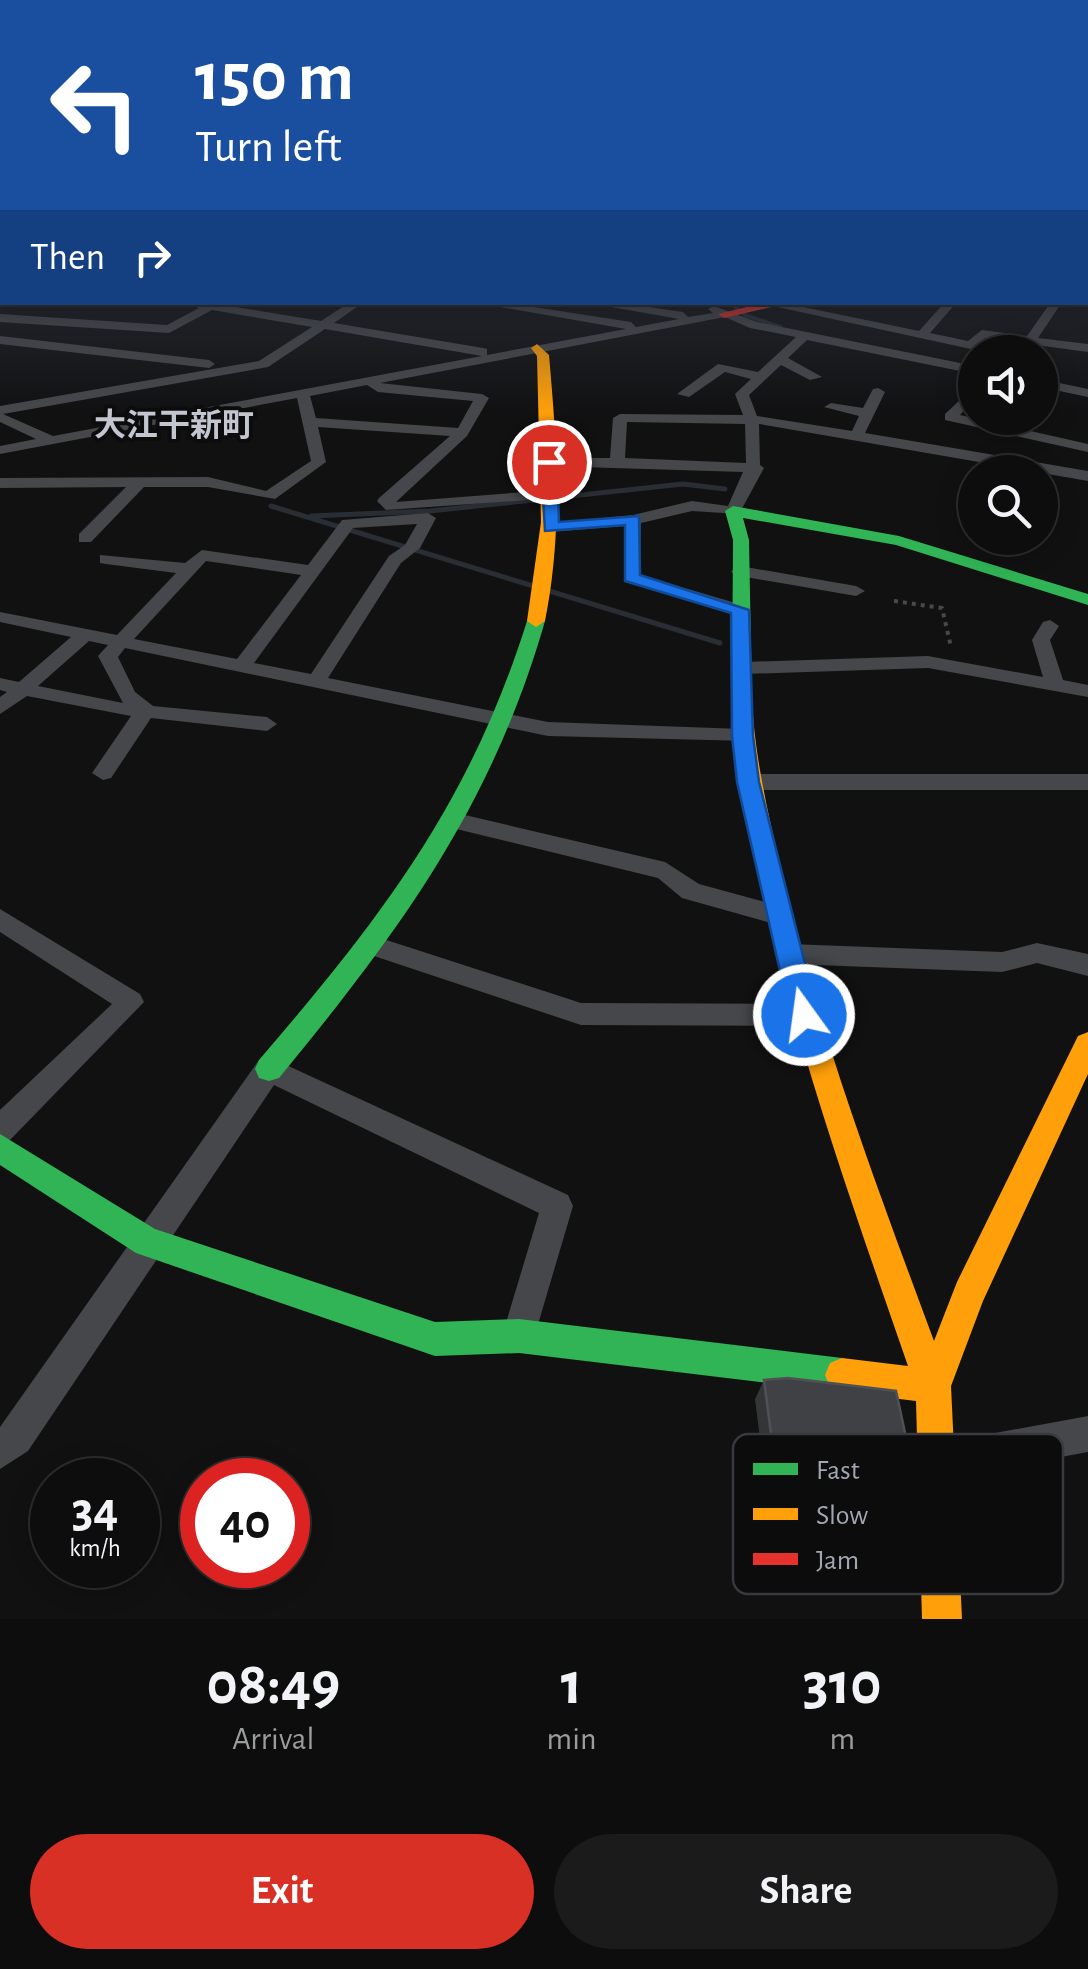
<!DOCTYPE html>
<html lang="en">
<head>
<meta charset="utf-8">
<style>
  :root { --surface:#0d0d0e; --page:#1b1b1c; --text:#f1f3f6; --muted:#9a9c9e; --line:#2d2d2e; --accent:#d93025 }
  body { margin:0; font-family:"Alegreya Sans","Noto Sans JP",sans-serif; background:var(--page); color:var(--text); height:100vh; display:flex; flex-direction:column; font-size:38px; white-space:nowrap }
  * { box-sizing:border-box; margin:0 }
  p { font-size:32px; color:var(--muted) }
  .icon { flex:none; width:55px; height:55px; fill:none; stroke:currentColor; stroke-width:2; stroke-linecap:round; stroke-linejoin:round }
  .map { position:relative; height:1619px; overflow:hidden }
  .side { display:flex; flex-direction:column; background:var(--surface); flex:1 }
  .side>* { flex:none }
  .banner { position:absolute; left:0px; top:0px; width:1090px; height:305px; box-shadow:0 5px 25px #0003,0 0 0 2px var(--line); background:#1a4fa0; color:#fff; overflow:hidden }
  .buttons { position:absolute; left:958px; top:335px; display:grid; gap:20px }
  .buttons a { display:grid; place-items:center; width:100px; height:100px; border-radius:50%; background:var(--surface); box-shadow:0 5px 25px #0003,0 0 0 2px var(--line); font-size:50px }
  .speed { position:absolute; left:30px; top:1458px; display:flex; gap:20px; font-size:50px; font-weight:700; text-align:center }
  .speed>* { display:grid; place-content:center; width:130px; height:130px; border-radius:50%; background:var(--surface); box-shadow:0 5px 25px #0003,0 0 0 2px var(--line); line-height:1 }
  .speed small { font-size:25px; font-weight:400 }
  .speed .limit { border:15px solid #d22; background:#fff; color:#111 }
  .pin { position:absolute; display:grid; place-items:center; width:85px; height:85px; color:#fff; margin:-42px; border:5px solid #fff; border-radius:50%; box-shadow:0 2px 10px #0007 }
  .me { position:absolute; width:110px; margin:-55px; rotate:346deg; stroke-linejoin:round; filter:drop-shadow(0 0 8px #0008) }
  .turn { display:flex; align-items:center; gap:35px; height:210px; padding:0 30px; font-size:45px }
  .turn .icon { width:130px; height:130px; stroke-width:2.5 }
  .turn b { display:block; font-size:70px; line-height:85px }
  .then { display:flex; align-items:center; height:95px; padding:0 30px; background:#0003; gap:20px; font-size:38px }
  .eta { display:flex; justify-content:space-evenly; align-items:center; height:170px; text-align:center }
  .eta b { font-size:60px; font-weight:700; line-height:70px }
  .primary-button { display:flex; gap:20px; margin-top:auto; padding:20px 30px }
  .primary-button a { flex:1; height:115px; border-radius:60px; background:var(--accent); color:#fff; font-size:40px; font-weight:700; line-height:115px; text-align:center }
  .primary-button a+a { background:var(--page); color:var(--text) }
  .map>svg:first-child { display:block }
</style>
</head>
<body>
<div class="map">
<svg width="1088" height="1619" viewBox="0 0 1088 1619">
  <rect width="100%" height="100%" fill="#111112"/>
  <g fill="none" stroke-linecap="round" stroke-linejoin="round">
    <polyline stroke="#282e34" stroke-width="4" points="729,302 745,315 780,327"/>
    <g stroke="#282e34" stroke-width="5">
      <polyline points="271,506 720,643"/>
      <polyline points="311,516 430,511 683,484 725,489"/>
    </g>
    <polyline stroke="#47494c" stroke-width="4" stroke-dasharray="4 5" stroke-linecap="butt" points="894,601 942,608 951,647"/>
    <g fill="#46474a" fill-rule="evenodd">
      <rect x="0" y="192" width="2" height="6"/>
      <polygon points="2,224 2,230 0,231 0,225"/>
      <rect x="0" y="271" width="2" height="6"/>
      <path d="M180 302 211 303 321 321 350 302H364L334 323 483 348 487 349V355L626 329 472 302H502L631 322 636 327 679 319 583 302H615L683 312 688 317 713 313 708 309 714 306 757 322 975 366V374L807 340 788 358 822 377 810 380 781 365 749 395 757 416 852 431 859 416 824 407 831 403 863 408 873 389 878 388 885 392 865 433 1088 471V481L759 424 760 465 764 468 739 514 692 511 641 523 640 575 746 606V614H734L625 582V526L551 532 543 527 545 524 633 515 692 501 728 506 743 472 549 466 542 462 549 458H610L613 418 620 414 743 415 735 394 751 379 725 372 689 397 677 394 718 364 758 372 796 337 750 328 725 317 380 383 482 394 489 398 467 436 396 502 551 490 559 495 557 498 386 510 377 501 379 498 450 436 318 427 326 462 275 499 208 487H144L91 542H79V534L126 487 0 488V478L208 477 266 491 311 461 297 398 0 454V446L36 439 0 422V406L259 361 312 327 212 310 169 333 0 322V314L167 325 199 308ZM325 329 482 356 53 436 3 414 268 367ZM367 385 378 392 473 401 458 428 316 418 310 396ZM627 422 745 424 746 463 625 458Z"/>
      <polygon points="779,302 919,331 945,302 957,302 930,333 968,341 982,330 1027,336 1051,302 1062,302 1038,338 1088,344 1088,352 985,338 971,349 768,305"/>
      <polygon points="0,336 209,360 215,364 209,368 0,344"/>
      <polygon points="1040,379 1088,389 1088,397 1040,387"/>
      <polygon points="975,386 975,398 960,415 1088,444 1088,452 945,420 945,414"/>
      <path d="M428 513 436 518 420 548 401 563 328 678 548 722 742 729 752 736 749 741 548 736 125 648 118 657 135 692 153 706 267 717 277 724 267 731 151 718 111 778 103 780 92 773 131 716 27 696 0 714V697L7 692 0 690V678L19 682 71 637 0 622V612L117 635 176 573 106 564 100 563V555L185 563 202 550 308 565 342 520ZM417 524 405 545 389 556 311 674 254 663 353 528ZM206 561 301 575 237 659 134 639ZM89 641 108 645 98 656 123 703 38 686Z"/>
      <polygon points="740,566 856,586 865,591 856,596 734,575 731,571"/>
      <polygon points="1050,620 1059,626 1050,640 1063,680 1088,685 1088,697 928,668 743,674 733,668 743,662 928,656 1043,677 1032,640 1043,622"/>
      <polygon points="748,774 1088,774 1088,790 748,790 737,782"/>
      <polygon points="452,812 665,862 699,884 787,908 790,915 787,922 778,925 682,898 658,878 444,826 441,820 444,814"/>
      <polygon points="0,909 140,994 144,1002 10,1140 0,1144 0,1110 112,1004 0,932"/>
      <polygon points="374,936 581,1003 804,1004 814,1007 817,1015 814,1023 804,1026 581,1025 365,953 361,946 365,939"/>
      <polygon points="1037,943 1088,954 1088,976 1037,963 1002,972 789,964 780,961 776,954 780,947 789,944 1002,952"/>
      <polygon points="269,1057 568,1195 573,1206 531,1348 519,1353 507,1348 502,1336 539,1213 274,1085 28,1451 0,1469 0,1427 259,1060"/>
      <polygon points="1088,1416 1088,1452 935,1480 922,1475 917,1462 922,1449 935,1444"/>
    </g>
    <g fill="#30b455" fill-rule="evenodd">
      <polygon points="733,506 899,536 1088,594 1088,605 896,545 743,518 749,540 752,701 742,707 735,706 732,701 733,540 725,511"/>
      <path d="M536 615 545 621C492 806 400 931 279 1078L269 1081 259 1078 255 1069 259 1060C381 918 470 803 527 621Z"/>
      <polygon points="0,1134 155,1229 435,1322 519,1319 842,1358 854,1363 859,1375 854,1387 842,1392 519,1353 435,1356 136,1253 0,1165"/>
    </g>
    <g fill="#ff9f0a" fill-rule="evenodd">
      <path d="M537 344 549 355C557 445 563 532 545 621L536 627 527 621 541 522 537 356 531 348Z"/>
      <path d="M742 695 752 701C755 760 769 817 782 874 819 1034 877 1187 934 1341L957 1282 1078 1036 1088 1032V1074L983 1301 951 1386 962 1619H922L916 1401 842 1392 830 1387 825 1375 830 1363 842 1358 908 1366C852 1204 794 1043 759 875 746 817 733 760 732 701Z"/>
    </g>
    <polygon fill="#e5322d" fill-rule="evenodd" points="767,302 793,302 724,318 718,314"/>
  </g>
  <polygon fill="#343536" points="764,1380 916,1484 900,1499 768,1503 755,1399"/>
  <polygon fill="#404144" stroke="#4f5155" stroke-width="2.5" points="788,1378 896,1391 916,1484 778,1488 764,1380"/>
  <linearGradient id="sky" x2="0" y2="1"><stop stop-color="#09090a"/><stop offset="0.45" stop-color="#323844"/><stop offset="1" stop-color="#323844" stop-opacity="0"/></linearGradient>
  <rect width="1088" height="413" fill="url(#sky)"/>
  <polygon fill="#1a73e8" stroke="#114b97" stroke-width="2.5" points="549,457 557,462 559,522 639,516 640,575 749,610 753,736 759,782 818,1015 814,1023 794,1023 790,1015 737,782 732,736 731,613 625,581 625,525 545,531 541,462"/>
  <g text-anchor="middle" stroke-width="8" stroke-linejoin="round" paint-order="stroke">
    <g font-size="32" font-weight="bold" fill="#c3c6cf" stroke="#0c0c0d">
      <text x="174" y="436">大江干新町</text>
    </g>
  </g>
  <rect x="733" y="1434" width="330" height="160" rx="15" fill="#0c0c0d" stroke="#393a3f" stroke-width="2.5"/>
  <rect x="753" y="1463" width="45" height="12" fill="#30b455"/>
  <rect x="753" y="1508" width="45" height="12" fill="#ff9f0a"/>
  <rect x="753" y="1553" width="45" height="12" fill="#e5322d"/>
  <g font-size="28" fill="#a2a7b2">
    <text x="816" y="1479">Fast</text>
    <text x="816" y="1524">Slow</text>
    <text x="816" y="1569">Jam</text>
  </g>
</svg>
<div class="buttons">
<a><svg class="icon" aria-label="sound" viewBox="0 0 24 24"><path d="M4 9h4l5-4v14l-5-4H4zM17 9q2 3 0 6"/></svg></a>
<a><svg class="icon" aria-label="search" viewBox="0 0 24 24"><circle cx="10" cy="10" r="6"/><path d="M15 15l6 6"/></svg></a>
</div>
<div class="speed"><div>34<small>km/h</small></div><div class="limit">40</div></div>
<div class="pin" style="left:549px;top:462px;background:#d93025"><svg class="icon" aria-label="arrive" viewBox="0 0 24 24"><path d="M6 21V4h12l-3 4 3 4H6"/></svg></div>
<svg class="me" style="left:804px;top:1015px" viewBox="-20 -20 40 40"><circle r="17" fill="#1a73e8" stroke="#fff" stroke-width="3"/><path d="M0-11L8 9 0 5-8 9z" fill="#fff"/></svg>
<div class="banner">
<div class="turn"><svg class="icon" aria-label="left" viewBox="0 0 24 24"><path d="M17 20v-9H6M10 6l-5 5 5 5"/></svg><div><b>150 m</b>Turn left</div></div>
<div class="then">Then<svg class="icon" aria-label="right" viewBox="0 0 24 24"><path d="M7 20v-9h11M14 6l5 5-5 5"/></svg></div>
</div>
</div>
<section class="side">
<div class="eta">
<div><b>08:49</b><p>Arrival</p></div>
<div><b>1</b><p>min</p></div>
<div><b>310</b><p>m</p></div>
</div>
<div class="primary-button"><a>Exit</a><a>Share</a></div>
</section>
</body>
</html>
